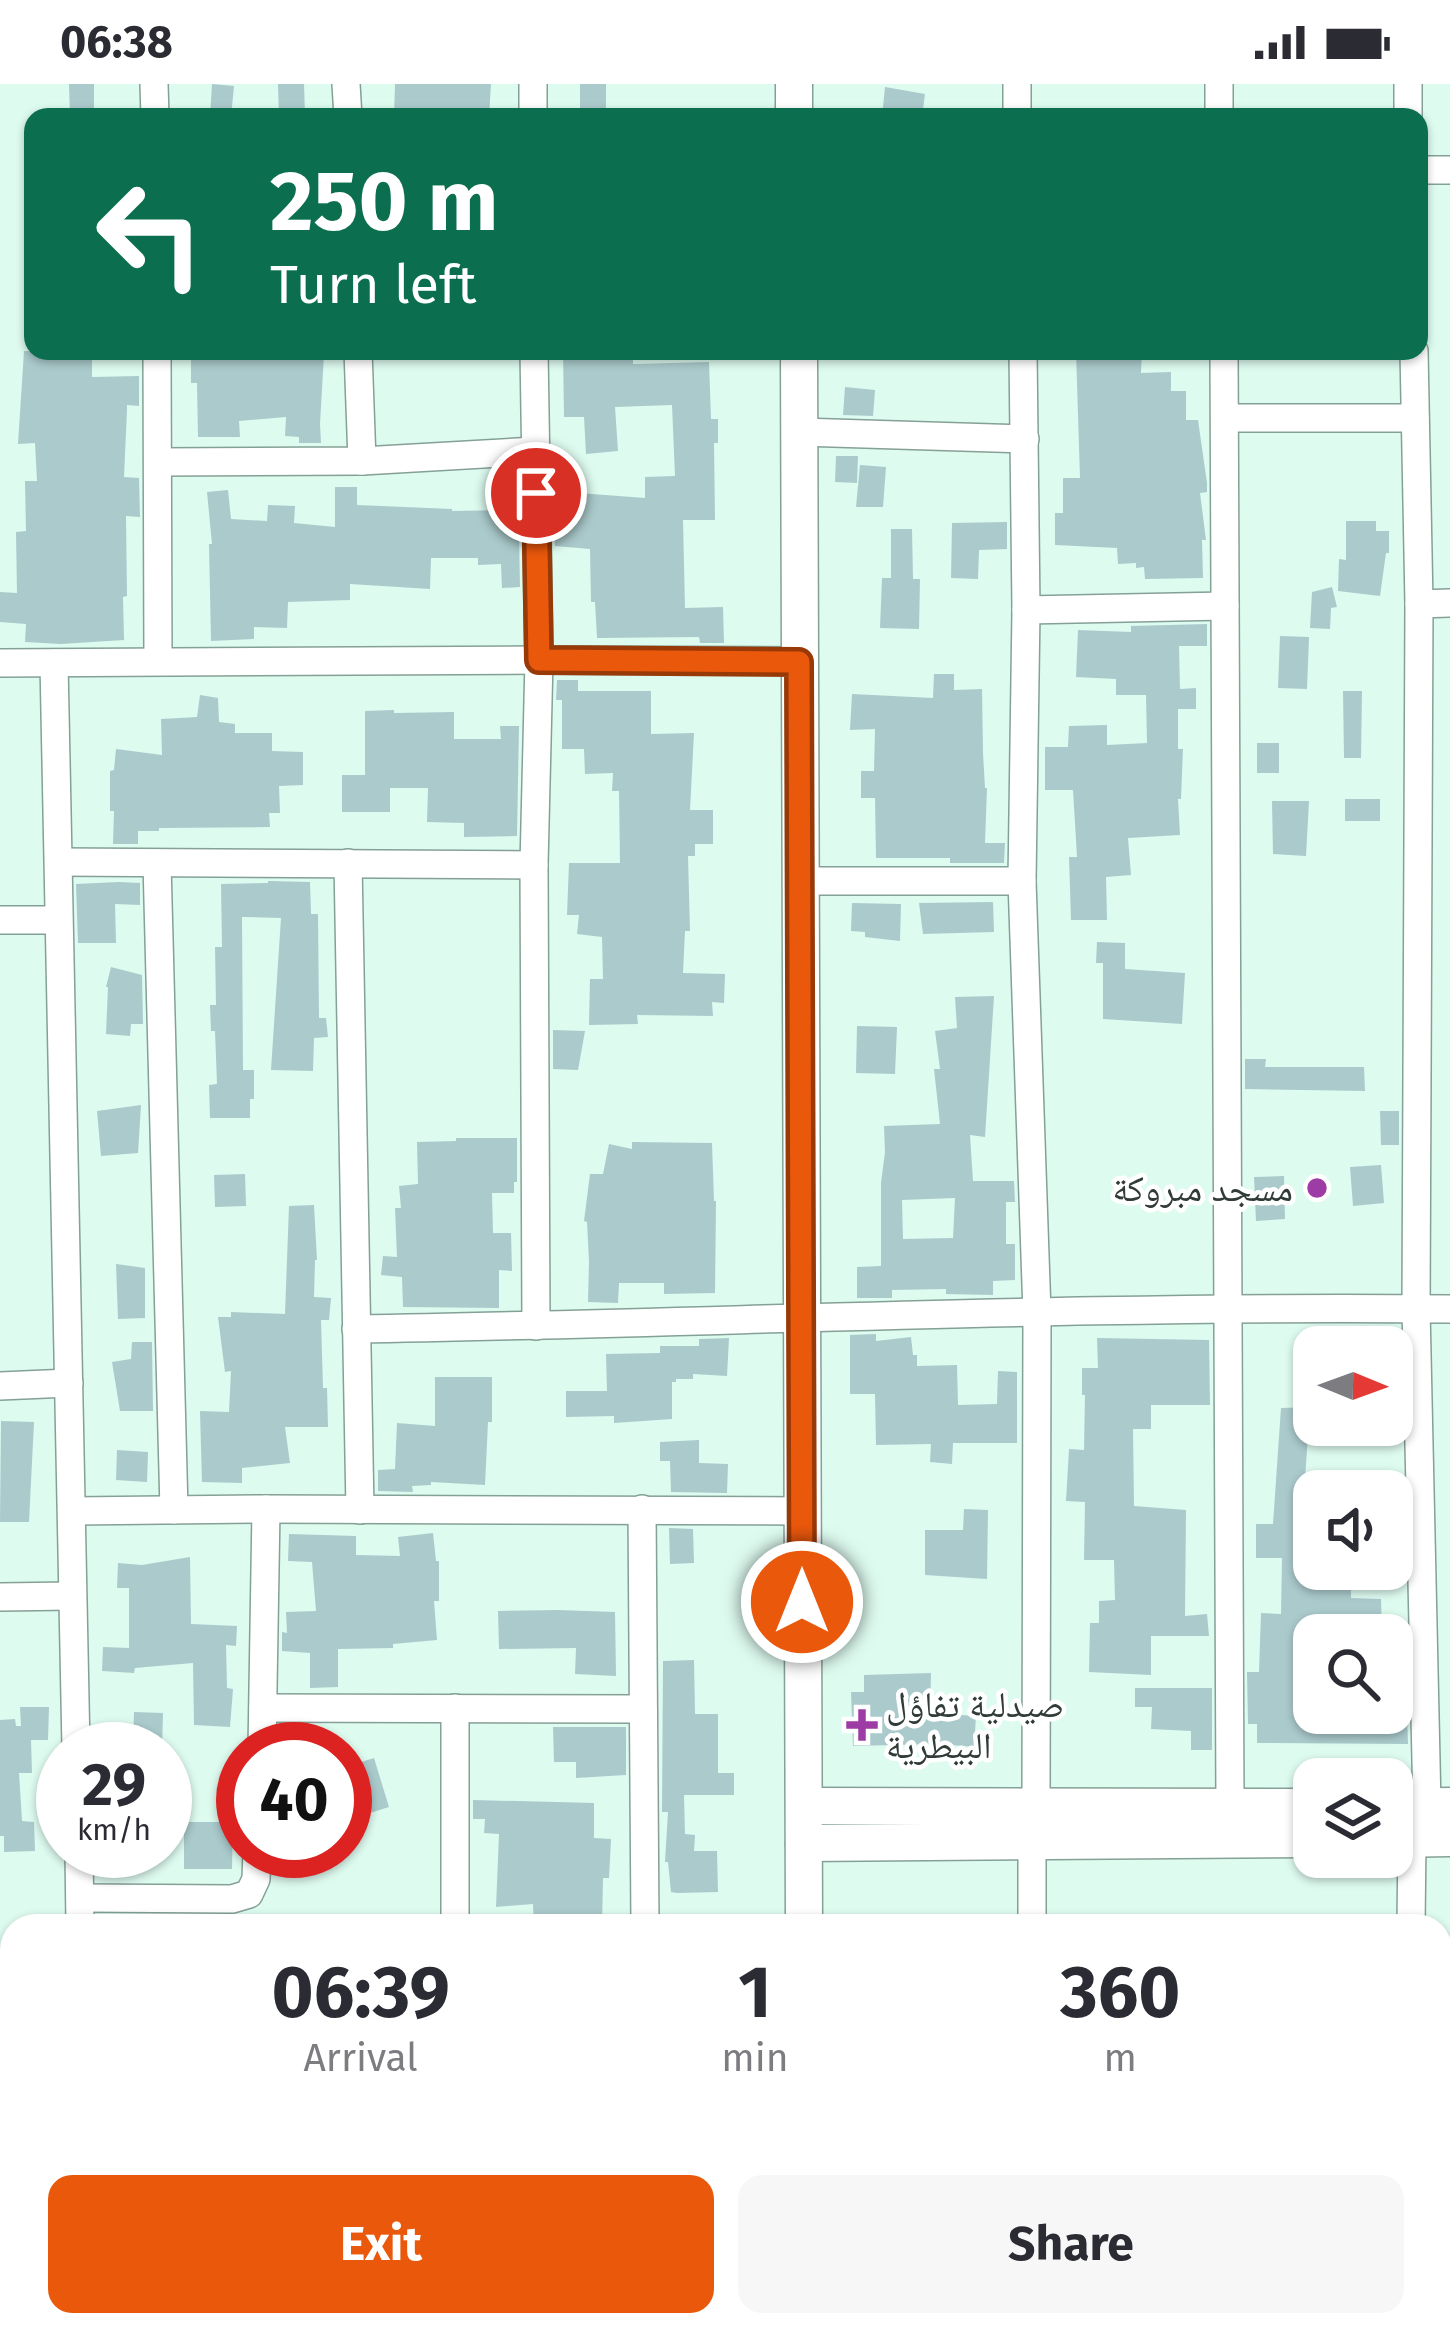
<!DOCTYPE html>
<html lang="en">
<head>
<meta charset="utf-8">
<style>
  :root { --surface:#fff; --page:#f7f7f7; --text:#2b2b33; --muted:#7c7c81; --accent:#ea580c }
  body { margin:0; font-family:"Fira Sans","Noto Naskh Arabic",sans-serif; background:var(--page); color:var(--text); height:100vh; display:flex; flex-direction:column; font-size:45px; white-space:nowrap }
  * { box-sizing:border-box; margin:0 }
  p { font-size:39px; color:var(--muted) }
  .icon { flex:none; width:66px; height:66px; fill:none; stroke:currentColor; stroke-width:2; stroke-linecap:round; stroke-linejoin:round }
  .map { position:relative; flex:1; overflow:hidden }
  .sheet { position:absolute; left:0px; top:1830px; width:1452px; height:423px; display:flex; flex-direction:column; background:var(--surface); border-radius:36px 36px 0 0; box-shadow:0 3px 9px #0004 }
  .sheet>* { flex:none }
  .guide { position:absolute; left:24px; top:24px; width:1404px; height:252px; border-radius:24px; box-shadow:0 3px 9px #0004; background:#0b6e4f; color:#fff; overflow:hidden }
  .needle { width:78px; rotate:91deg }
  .buttons { position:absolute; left:1293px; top:1242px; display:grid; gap:24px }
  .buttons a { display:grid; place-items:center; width:120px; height:120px; border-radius:24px; background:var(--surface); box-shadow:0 3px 9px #0004; font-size:60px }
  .speed { position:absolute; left:36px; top:1638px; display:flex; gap:24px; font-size:60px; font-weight:700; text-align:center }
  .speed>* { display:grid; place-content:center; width:156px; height:156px; border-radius:50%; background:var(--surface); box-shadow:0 3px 9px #0004; line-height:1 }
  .speed small { font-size:30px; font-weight:400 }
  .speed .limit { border:18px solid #d22; background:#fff; color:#111 }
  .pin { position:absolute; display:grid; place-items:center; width:102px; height:102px; color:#fff; margin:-51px; border:6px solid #fff; border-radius:50%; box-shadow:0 3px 12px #0007 }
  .me { position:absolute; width:132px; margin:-66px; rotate:0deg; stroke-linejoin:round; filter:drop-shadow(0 0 9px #0008) }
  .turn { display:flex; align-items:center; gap:42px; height:252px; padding:0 48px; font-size:54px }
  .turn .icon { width:156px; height:156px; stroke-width:2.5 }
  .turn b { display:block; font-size:84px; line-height:102px }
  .eta { display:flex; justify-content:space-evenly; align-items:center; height:204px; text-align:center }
  .eta b { font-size:72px; font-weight:700; line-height:84px }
  .button { display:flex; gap:24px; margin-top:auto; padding:24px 48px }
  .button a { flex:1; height:138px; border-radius:24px; background:var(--accent); color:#fff; font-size:48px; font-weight:700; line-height:138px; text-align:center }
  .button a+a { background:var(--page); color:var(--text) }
  .status { display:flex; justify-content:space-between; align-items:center; height:84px; padding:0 60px; background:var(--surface); direction:ltr }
  .status svg { height:33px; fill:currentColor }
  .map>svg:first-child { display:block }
</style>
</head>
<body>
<div class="status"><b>06:38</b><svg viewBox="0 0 49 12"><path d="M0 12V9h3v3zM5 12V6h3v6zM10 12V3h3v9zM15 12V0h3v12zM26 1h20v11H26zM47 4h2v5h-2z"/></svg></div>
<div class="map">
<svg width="1450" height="2251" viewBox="0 0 1450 2251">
  <rect width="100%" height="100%" fill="#defbf0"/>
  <g fill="#abcacc" fill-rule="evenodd">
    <polygon points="69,0 94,0 94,33 70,33"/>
    <polygon points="212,0 234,2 231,33 210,33"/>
    <polygon points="278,0 304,0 305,32 279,33"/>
    <polygon points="395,0 491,0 489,33 394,33"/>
    <rect x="580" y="0" width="26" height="33"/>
    <polygon points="885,3 925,10 922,33 882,33"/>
    <polygon points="24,267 92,267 92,293 139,292 139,322 127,321 127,326 124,393 139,394 140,433 126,432 127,512 123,513 124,556 61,560 25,558 26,540 0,538 0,508 17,509 16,448 26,447 25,397 37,397 35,359 18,360"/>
    <polygon points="260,267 308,267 324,270 320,340 321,359 299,359 299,353 285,352 286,333 239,337 240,353 198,353 197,299 191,299 191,276 214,276 214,271 259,270"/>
    <polygon points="563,267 618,267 619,276 633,274 633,280 709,278 711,335 718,335 718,359 714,359 715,436 683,436 685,524 723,523 724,559 700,559 699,553 597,554 595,518 591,518 590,465 555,462 554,418 580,420 579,409 645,414 645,393 675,392 672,321 615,323 618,367 586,370 584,333 564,333"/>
    <polygon points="1076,267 1142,267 1141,289 1171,288 1171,307 1186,307 1186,336 1198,336 1207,399 1207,408 1200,409 1206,456 1202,456 1203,494 1145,495 1144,483 1136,484 1136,479 1118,480 1117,464 1055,461 1055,429 1063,429 1063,394 1080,394"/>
    <polygon points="845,303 875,306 873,332 843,331"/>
    <polygon points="836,372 858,372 857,399 835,398"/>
    <polygon points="860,381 886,383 883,423 856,423"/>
    <polygon points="508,391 518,391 520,503 502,504 501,480 478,481 478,474 431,474 430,505 350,500 350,516 288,518 287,544 254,543 254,555 211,557 209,460 212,460 207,408 228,406 231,435 267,437 268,421 295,422 294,439 335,443 335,403 357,403 357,421 452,425 452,427 508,426"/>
    <polygon points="1346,437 1376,437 1376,447 1389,447 1389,469 1386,469 1380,512 1338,507 1339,475 1346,476"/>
    <polygon points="1007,438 1007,465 979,466 978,495 951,494 952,439"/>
    <polygon points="891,445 912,445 913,495 920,495 919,545 880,544 882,494 891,494"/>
    <polygon points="1332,503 1337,523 1331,524 1330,545 1310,544 1312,508"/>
    <polygon points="1207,540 1207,562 1179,562 1180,605 1196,604 1196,625 1178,625 1178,665 1183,665 1181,715 1178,715 1180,751 1128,754 1131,791 1106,793 1107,836 1071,836 1069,773 1077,773 1073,706 1045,706 1045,663 1068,663 1069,642 1107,641 1107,661 1147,659 1146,611 1116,611 1116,595 1076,593 1078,546 1131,548 1131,542"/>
    <polygon points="1280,552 1309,553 1307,605 1278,604"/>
    <polygon points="934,590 954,590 954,606 982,605 983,669 985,704 987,704 985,759 1005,759 1004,779 950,779 950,774 876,774 875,714 861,714 861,687 874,687 875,645 850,646 852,610 933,614"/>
    <polygon points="557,596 578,596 578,607 651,607 651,650 694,649 690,726 713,726 713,760 695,760 695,772 688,772 690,847 685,847 683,889 725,890 724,919 712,918 713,932 637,931 638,940 589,941 590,895 603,895 602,853 577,850 579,831 567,831 569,779 620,779 619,707 612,707 613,689 585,690 584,665 562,665 562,616 556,616"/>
    <polygon points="1343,607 1362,607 1361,674 1344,674"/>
    <polygon points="200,611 218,614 219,638 235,640 235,649 272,649 272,667 303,668 303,701 279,702 280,729 269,729 270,743 159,744 159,747 138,747 138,760 113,760 114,727 110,727 110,687 114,686 116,665 162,671 161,635 197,633"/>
    <polygon points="394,626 394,629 454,628 454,655 501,655 500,642 519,642 517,752 464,753 464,739 427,738 428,704 390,704 390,728 342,728 342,691 365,691 365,627"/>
    <rect x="1257" y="659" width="22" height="30"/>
    <rect x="1345" y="715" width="35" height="22"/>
    <polygon points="1272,717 1309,717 1306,772 1273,770"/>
    <polygon points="268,797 310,798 311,830 318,830 319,934 326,934 328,953 314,954 313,987 271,986 281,834 242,833 243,986 254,986 254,1015 250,1015 250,1034 210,1034 209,1001 217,1000 215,947 211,947 210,921 216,921 215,863 222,863 221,800 268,799"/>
    <polygon points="119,798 140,799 140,821 115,820 116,859 78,859 76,800"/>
    <polygon points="993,818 994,848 923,850 919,819"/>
    <polygon points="852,819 901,820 900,857 865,853 865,848 851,847"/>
    <polygon points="1097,858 1125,859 1125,885 1185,889 1182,940 1103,935 1103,879 1096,879"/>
    <polygon points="111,883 142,891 143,940 131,940 130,952 106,950 108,903 106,903"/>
    <path d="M994 912 985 1053 970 1051 973 1097H1014L1015 1118H1006V1160H1015V1196L993 1197V1211L946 1210V1205L892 1206V1214H857V1183L881 1182V1099L885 1068 884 1042 940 1040 934 985H940L935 947 957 944 955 913ZM955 1114 953 1154 903 1155 902 1116Z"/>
    <polygon points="857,942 897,943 895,990 856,989"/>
    <polygon points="553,946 585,947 578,986 553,985"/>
    <polygon points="1245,975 1266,975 1265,983 1364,983 1365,1007 1245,1005"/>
    <polygon points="141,1021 138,1069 101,1072 97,1027"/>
    <polygon points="1380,1027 1399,1027 1399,1061 1381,1061"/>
    <polygon points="456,1054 517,1054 517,1098 514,1098 514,1109 492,1109 493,1149 511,1149 512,1187 499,1186 499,1224 403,1223 402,1193 381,1191 383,1172 397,1173 395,1124 401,1124 399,1102 418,1100 417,1058 456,1057"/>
    <polygon points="632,1058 712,1059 714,1117 716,1117 715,1209 664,1210 664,1199 619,1199 618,1219 588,1218 589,1177 587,1138 584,1137 590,1090 603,1090 609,1060 632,1065"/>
    <polygon points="1381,1081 1384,1119 1353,1122 1350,1083"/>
    <polygon points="245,1090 246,1122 215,1123 214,1091"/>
    <polygon points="1284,1092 1285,1135 1256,1137 1254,1093"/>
    <polygon points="314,1121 317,1176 315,1176 314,1213 331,1214 329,1236 321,1236 323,1304 327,1304 328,1343 285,1343 290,1379 242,1384 242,1399 202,1398 200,1327 229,1328 231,1287 225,1288 218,1233 231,1233 231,1228 285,1230 289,1122"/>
    <polygon points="116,1180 145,1184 145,1234 118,1235"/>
    <polygon points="876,1250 876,1257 911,1253 913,1271 917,1271 917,1282 957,1281 958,1321 997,1320 998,1287 1017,1288 1017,1359 953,1359 952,1380 930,1378 931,1360 876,1361 875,1310 850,1310 850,1251"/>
    <polygon points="729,1254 727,1292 693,1290 693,1295 676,1295 676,1298 672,1298 672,1335 614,1339 614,1332 566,1333 566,1307 607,1307 606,1270 660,1269 660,1262 699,1262 699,1255"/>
    <polygon points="1097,1254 1209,1256 1210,1321 1151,1321 1151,1345 1133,1345 1134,1422 1186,1426 1185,1532 1207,1530 1209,1552 1151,1552 1151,1591 1089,1588 1090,1539 1099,1539 1099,1517 1115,1516 1114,1476 1084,1476 1085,1418 1066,1417 1069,1365 1084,1366 1085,1311 1082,1311 1082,1284 1098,1284"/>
    <polygon points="132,1258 152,1258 153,1327 120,1327 112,1278 131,1275"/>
    <polygon points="435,1293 492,1293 492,1338 488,1338 485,1401 431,1398 431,1401 412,1402 413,1408 378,1407 378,1386 395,1385 397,1339 435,1342"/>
    <polygon points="1314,1323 1314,1351 1308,1351 1303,1424 1308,1423 1308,1485 1351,1485 1351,1514 1381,1515 1382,1551 1314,1551 1314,1629 1407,1629 1408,1660 1257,1659 1257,1640 1248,1640 1247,1588 1259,1588 1261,1529 1281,1530 1282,1474 1256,1474 1256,1440 1273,1440 1281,1324"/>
    <polygon points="1,1337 34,1338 29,1438 0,1438"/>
    <rect x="1346" y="1341" width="26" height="20"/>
    <polygon points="699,1356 699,1379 728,1380 727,1409 671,1408 670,1377 660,1377 660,1358"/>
    <polygon points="117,1366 148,1368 147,1398 116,1396"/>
    <polygon points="964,1425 988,1426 987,1495 925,1491 925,1446 963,1446"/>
    <polygon points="669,1444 693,1445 694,1479 670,1480"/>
    <polygon points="433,1449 436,1477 439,1477 439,1517 434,1517 437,1556 393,1560 393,1564 338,1565 338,1603 310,1604 310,1569 282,1567 282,1548 287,1549 286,1528 316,1527 312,1478 288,1477 289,1450 356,1452 356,1471 400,1472 398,1453"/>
    <polygon points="190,1473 191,1540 237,1542 236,1562 226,1561 227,1604 233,1605 230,1643 194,1641 193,1579 135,1584 134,1589 102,1587 103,1563 129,1564 129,1504 117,1504 118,1479 142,1481"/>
    <polygon points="557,1526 615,1528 616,1592 575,1590 576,1564 499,1565 498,1527"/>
    <polygon points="694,1576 695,1630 718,1630 718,1689 734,1689 734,1711 684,1711 685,1750 695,1751 694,1767 717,1767 718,1808 677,1809 671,1808 668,1778 665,1778 668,1728 662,1728 663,1577"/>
    <polygon points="931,1589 930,1629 976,1632 974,1663 939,1660 853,1662 851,1608 864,1608 864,1591"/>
    <polygon points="1135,1604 1212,1604 1212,1666 1191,1666 1191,1647 1151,1645 1152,1623 1135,1623"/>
    <polygon points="20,1623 49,1623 48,1656 31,1656 32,1689 19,1689 22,1737 34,1738 35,1767 4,1768 4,1752 0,1752 0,1636 15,1635 16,1642 21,1642"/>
    <polygon points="134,1628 163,1629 162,1665 133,1665"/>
    <polygon points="553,1643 626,1643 626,1691 576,1694 576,1678 554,1678"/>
    <polygon points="374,1674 389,1723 345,1737 345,1683"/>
    <polygon points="473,1716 594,1719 594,1754 611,1755 609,1794 603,1794 602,1842 534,1842 533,1820 496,1823 499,1750 484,1749 485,1735 473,1735"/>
    <polygon points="184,1738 233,1738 232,1785 184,1785"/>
  </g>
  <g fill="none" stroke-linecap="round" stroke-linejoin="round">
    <g stroke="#85a096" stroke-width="30">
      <g id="street">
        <polyline points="154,0 155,33"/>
        <polyline points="346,0 348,33"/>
        <polyline points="533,0 533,33"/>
        <polyline points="1017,0 1017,33"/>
        <polyline points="1219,0 1219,33"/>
        <polyline points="1408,0 1408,33"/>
        <polyline points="1419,86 1450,86"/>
        <polyline points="157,267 158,577"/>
        <polyline points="358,267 362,377"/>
        <polyline points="534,267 539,576 534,781 536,1242"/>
        <polyline points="1023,267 1026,526 1022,797 1037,1229 1036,1722"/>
        <polyline points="1224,267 1230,1723"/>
        <polyline points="1414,267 1419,520 1416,1225 1427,1722"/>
        <polyline points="1226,334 1415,334"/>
        <polyline points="800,348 1025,355"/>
        <polyline points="159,378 362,377 535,367"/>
        <polyline points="1419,520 1450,519"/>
        <polyline points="1026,526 1225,522"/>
        <polyline points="0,579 539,576 798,577"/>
        <polyline points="54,579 76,1665"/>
        <polyline points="59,778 534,781"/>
        <polyline points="157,779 174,1426"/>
        <polyline points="348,779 360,1426"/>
        <polyline points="800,797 1022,797"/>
        <polyline points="0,836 58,836"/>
        <path d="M356 1245C721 1239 1085 1221 1450 1225"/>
        <polyline points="0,1302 69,1299"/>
        <polyline points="642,1425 645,1842"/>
        <polyline points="73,1427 266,1425 802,1427"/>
        <polyline points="0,1513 72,1512"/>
        <polyline points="263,1624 643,1625"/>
        <polyline points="262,1665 266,1425"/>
        <polyline points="1032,1756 1032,1842"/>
        <polyline points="79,1767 80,1842"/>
        <polyline points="81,1814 232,1815 249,1810 256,1795 257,1767"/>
        <polyline points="455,1842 455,1624"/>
        <polyline points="1411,1842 1412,1755"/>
        <polyline points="1440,2146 1450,2146"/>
        <polyline points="370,2241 370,2251"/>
        <polyline points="1224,2241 1224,2251"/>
        <polyline points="1411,2241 1412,2251"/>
        <polyline points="190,2251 190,2241"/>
        <polyline points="1032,2251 1032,2241"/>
      </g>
    </g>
    <g stroke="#85a096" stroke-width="39">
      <g id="secondary">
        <polyline points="794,0 794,33"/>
        <polyline points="799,267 804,1842"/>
        <polyline points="805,1722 1314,1723"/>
        <polyline points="1392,1723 1450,1722"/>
        <polyline points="1392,1755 1450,1754"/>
        <polyline points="804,1759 1314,1755"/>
        <polyline points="0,2171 12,2171"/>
        <polyline points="0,2215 12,2215"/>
        <polyline points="803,2251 803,2241"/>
      </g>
    </g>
    <use href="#street" stroke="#fff" stroke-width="27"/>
    <use href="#secondary" stroke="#fff" stroke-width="36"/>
  </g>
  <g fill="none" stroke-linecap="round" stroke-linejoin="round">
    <g stroke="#983908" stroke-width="30">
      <polyline id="route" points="536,409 539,576 799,578 802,1518"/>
    </g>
    <use href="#route" stroke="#ea580c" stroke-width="21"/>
  </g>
  <g fill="#9d3ca4" stroke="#fff" stroke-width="4.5">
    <circle cx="1317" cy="1104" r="12"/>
    <path d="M856 1623h12v12h12v12h-12v12h-12v-12h-12v-12h12z"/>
  </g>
  <g text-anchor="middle" stroke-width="9" stroke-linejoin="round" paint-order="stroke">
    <g font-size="36" fill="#313c38" stroke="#fff" text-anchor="end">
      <text x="1293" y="1117">مسجد مبروكة</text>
      <text x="886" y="1633" text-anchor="start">صيدلية تفاؤل<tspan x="886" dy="41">البيطرية</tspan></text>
    </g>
  </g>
</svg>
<div class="buttons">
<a><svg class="needle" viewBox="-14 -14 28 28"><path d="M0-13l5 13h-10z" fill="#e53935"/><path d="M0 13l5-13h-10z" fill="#7c7c81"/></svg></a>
<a><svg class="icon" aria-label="sound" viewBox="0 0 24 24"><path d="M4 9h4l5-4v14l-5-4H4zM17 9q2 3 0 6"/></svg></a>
<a><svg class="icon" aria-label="search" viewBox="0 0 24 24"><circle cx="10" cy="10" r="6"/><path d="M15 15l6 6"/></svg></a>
<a><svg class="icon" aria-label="layers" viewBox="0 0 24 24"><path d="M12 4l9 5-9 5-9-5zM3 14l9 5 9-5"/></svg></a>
</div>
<div class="speed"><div>29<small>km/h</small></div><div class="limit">40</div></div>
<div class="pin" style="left:536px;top:409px;background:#d93025"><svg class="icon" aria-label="arrive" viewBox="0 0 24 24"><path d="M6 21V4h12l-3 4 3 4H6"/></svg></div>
<svg class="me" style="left:802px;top:1518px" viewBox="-20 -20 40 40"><circle r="17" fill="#ea580c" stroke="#fff" stroke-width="3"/><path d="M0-11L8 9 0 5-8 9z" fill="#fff"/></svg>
<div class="guide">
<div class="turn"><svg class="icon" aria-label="left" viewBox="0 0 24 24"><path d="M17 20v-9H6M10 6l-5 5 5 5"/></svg><div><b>250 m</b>Turn left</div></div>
</div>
<section class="sheet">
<div class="eta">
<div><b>06:39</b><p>Arrival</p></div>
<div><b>1</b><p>min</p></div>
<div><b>360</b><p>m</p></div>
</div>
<div class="button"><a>Exit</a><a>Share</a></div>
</section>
</div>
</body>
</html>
